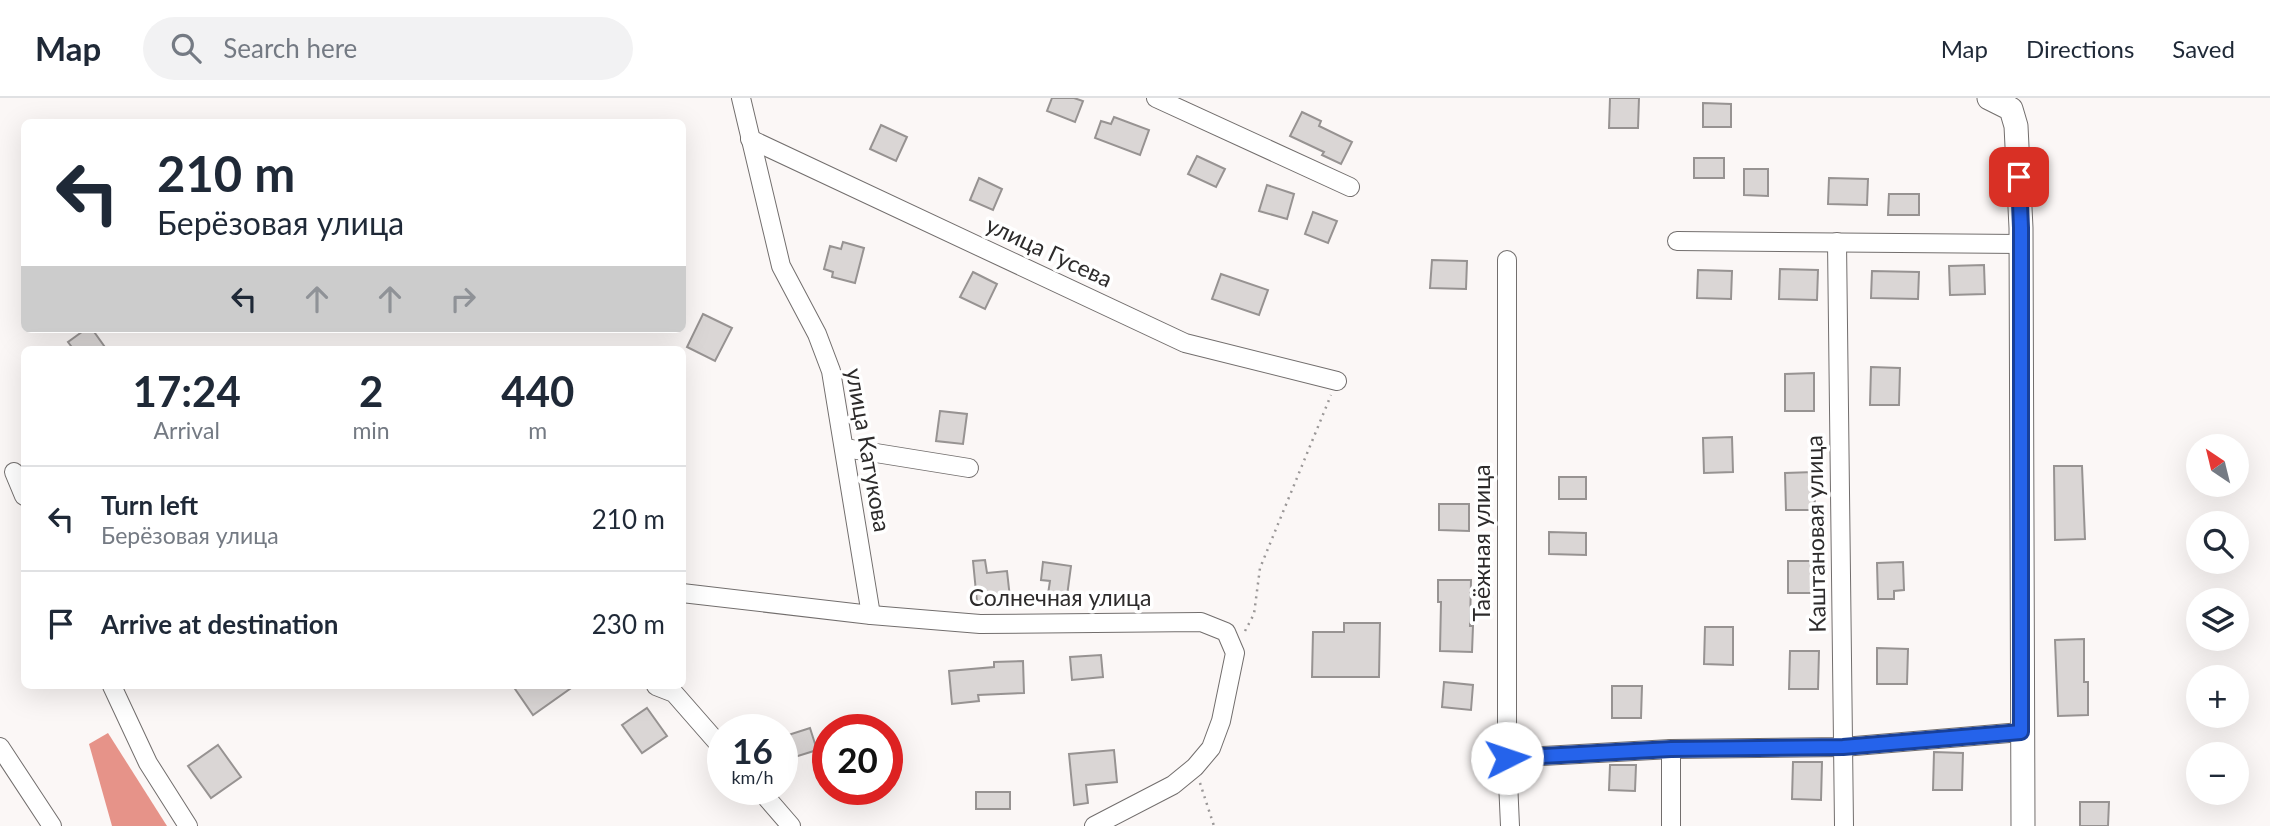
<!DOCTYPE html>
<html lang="en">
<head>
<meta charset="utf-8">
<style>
  :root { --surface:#fff; --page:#f2f2f3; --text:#1f2937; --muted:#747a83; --line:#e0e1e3 }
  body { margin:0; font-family:Lato,sans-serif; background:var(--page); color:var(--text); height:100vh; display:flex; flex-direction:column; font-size:26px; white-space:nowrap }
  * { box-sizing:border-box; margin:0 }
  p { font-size:23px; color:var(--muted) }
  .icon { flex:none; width:38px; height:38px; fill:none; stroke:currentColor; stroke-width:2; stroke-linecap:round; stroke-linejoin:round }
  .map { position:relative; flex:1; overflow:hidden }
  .side { position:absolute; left:21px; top:248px; width:665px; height:343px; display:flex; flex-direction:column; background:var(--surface); border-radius:10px; box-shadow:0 7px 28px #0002 }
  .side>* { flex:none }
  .hud { position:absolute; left:21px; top:21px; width:665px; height:214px; border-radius:10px; box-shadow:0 7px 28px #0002; background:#fff; color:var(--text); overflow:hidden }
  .needle { width:46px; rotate:325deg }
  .controls { position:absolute; left:2186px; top:336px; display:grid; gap:14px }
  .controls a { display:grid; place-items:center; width:63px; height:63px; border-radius:50%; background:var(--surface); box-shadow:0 7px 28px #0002; font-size:35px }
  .speed { position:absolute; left:707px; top:616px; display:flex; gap:14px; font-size:35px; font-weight:700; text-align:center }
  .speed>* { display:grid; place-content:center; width:91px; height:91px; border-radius:50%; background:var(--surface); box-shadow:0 7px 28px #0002; line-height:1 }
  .speed small { font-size:18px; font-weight:400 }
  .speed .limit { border:10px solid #d22; background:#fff; color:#111 }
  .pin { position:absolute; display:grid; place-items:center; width:60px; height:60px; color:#fff; margin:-30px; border-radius:14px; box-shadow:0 4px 10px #0006 }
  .me { position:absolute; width:77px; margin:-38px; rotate:86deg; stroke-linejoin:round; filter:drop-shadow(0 0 5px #0008) }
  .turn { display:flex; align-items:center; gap:24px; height:147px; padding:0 21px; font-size:32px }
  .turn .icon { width:91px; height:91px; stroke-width:2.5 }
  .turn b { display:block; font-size:49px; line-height:60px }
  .lanes { display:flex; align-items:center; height:66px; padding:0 21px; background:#0003; justify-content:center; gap:35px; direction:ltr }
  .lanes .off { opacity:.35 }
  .eta { display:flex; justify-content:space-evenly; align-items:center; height:119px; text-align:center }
  .eta b { font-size:42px; font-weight:700; line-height:49px }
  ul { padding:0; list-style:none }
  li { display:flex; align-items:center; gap:21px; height:105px; padding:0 21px; border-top:2px solid var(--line) }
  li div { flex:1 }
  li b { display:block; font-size:26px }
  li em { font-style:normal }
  header { display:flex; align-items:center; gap:42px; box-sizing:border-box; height:98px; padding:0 35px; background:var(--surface); border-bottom:2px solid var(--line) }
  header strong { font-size:33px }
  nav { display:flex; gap:38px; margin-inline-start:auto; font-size:24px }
  .search { width:490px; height:63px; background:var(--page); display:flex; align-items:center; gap:18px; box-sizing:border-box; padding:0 24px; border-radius:38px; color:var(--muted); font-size:26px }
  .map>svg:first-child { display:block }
</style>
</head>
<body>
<header>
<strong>Map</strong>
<div class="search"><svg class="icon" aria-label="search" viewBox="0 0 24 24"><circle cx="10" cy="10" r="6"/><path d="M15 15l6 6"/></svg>Search here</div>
<nav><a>Map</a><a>Directions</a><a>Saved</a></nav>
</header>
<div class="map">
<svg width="2270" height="728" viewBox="0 0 2270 728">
  <rect width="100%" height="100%" fill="#fbf7f6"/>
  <polygon fill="#e69389" points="108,635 167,728 112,728 89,646"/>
  <g fill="#dad6d5" stroke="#979392" stroke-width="2">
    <polygon points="1052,0 1074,0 1083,3 1075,24 1047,13"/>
    <polygon points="1610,0 1639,0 1638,30 1609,30"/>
    <polygon points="1703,5 1731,6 1731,29 1703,29"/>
    <polygon points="1302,14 1321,23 1319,28 1352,44 1341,66 1322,57 1324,54 1290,38"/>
    <polygon points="1114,19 1149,32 1140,57 1095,40 1101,23 1111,26"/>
    <polygon points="881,27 907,39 896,63 870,51"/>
    <polygon points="1197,58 1225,71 1216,89 1188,76"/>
    <rect x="1694" y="60" width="30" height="20"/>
    <polygon points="1744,71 1768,71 1768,98 1744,97"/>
    <polygon points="979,80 1002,91 993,112 970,102"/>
    <polygon points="1829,80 1868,81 1867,107 1828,106"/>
    <polygon points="1267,87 1294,96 1287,121 1259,113"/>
    <polygon points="1889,96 1919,96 1919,117 1888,117"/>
    <polygon points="1313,114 1337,123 1328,145 1305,136"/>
    <polygon points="843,144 864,150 855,185 832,179 833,174 824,171 830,148 841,151"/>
    <polygon points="1432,162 1467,163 1466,191 1430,190"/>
    <polygon points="1984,167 1985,196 1950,197 1949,168"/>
    <polygon points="1780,171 1818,172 1817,202 1779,201"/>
    <polygon points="1698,172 1732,173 1731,201 1697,200"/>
    <polygon points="1872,173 1919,174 1918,201 1871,200"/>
    <polygon points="973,174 997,186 985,211 960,199"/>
    <polygon points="1221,176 1268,192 1259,217 1212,201"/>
    <polygon points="703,216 732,230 715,263 687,249"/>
    <polygon points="86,231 92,231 107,252 74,252 68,244"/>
    <polygon points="1871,269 1900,270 1899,307 1870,307"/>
    <polygon points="1814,275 1814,313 1785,313 1785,276"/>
    <polygon points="940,313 967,316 963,346 936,343"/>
    <polygon points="1732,339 1733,374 1704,375 1703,340"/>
    <polygon points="2054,368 2082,368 2085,441 2055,442"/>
    <polygon points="1814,374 1815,412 1786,412 1785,375"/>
    <rect x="1559" y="379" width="27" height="22"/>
    <polygon points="1439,406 1469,406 1469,433 1439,432"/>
    <polygon points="1549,434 1586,435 1586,457 1549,456"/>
    <polygon points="985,462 987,475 1007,473 1010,500 977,504 973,463"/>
    <rect x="1788" y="463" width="29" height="32"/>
    <polygon points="1043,464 1071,468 1067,498 1048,496 1050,483 1041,482"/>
    <polygon points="1903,464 1904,492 1894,493 1894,501 1878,501 1877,465"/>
    <polygon points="1438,482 1471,482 1470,528 1473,528 1472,554 1440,553 1441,504 1438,504"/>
    <polygon points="1344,525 1380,525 1379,579 1312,579 1313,534 1344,534"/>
    <polygon points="1705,529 1733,529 1733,567 1704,566"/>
    <polygon points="2084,541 2084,584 2088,584 2088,617 2058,618 2055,542"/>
    <polygon points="1877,550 1908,551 1907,586 1877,586"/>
    <polygon points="1790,553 1819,553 1818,591 1789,591"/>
    <polygon points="1101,557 1103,579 1072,582 1070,559"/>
    <polygon points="1023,563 1024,595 978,597 979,603 952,606 949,573 994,569 994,564"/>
    <polygon points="1444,584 1473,587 1471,612 1442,609"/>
    <polygon points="513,588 574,588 533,617"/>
    <polygon points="1612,588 1642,588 1641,620 1612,620"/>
    <polygon points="647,610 667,638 642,655 622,627"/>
    <polygon points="810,630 817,652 782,663 782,639"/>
    <polygon points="218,647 241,679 211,700 188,668"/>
    <polygon points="1114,652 1117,684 1086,687 1088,705 1074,707 1069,656"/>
    <polygon points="1934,654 1963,655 1962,692 1933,692"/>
    <polygon points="1793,664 1822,664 1821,702 1792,701"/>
    <polygon points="1610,667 1636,667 1635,693 1609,692"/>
    <rect x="976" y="694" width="34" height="17"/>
    <polygon points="2080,704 2109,704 2108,728 2080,728"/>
  </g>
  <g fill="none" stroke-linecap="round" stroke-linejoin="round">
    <g stroke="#726e6d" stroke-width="20">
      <g id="minor">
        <polyline points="741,0 781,168 817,236 831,273 871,517"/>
        <polyline points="1156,0 1350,89"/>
        <polyline points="750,41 1185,245 1337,283"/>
        <polyline points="1677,143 2021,146"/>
        <polyline points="1837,144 1844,728"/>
        <polyline points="1507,162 1507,660 1510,728"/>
        <polyline points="845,350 969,370"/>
        <polyline points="14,374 24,398"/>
        <polyline points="682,495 871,517 980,526 1201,524 1226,534 1235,555 1221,623 1211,650 1195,669 1173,687 1094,728"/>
        <polyline points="112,588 148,665 188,728"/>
        <polyline points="656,588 674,595 723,651"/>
        <polyline points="0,649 52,728"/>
        <polyline points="1671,651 1671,728"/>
        <polyline points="1507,660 1671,651 1843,649 2021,634"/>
        <polyline points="759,691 791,728"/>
      </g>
    </g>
    <g stroke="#726e6d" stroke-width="25">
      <polyline id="major" points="1989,0 2011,11 2016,28 2021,130 2023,728"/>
    </g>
    <g stroke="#9a9797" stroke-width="2.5" stroke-dasharray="2 5" stroke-linecap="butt">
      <polyline points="1245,533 1254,516 1260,470 1331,297"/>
      <polyline points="1200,685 1214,728"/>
    </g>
    <use href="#minor" stroke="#fff" stroke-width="18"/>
    <use href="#major" stroke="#fff" stroke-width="23"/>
  </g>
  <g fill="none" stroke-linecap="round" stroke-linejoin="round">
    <g stroke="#184099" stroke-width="18">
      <polyline id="route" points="1507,660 1671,651 1843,649 2021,634 2021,130 2019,79"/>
    </g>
    <use href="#route" stroke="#2563eb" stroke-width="12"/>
  </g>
  <g text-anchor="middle" stroke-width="7" stroke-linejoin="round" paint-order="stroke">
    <g font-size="23" fill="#2d2b2b" stroke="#fff">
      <text transform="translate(1049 154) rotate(25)" y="8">улица Гусева</text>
      <text transform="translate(868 352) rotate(80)" y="8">улица Катукова</text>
      <text transform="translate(1816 436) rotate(-91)" y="8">Каштановая улица</text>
      <text transform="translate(1482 445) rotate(-90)" y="8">Таёжная улица</text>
      <text x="1060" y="508">Солнечная улица</text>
    </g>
  </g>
</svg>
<div class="controls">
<a><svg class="needle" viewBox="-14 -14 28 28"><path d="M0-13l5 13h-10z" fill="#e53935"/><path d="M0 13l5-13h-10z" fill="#747a83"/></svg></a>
<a><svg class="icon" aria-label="search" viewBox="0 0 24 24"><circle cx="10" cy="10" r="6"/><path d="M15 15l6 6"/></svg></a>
<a><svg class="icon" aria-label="layers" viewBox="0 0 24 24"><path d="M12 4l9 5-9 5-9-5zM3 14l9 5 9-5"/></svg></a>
<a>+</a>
<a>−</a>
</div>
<div class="speed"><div>16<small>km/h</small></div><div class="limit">20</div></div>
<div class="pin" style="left:2019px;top:79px;background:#d93025"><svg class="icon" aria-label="arrive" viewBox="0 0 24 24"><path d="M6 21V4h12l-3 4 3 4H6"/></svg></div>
<svg class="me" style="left:1507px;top:660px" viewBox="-20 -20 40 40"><circle r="19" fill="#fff"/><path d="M0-13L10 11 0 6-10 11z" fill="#2563eb"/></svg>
<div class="hud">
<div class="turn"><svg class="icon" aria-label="left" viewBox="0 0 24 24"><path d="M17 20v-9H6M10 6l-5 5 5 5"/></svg><div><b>210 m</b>Берёзовая улица</div></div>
<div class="lanes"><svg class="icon" aria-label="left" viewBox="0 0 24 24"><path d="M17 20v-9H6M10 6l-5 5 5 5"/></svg><svg class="icon off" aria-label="ahead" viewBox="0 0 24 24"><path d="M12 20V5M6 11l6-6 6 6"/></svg><svg class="icon off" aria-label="ahead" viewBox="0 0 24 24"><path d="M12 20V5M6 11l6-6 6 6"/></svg><svg class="icon off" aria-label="right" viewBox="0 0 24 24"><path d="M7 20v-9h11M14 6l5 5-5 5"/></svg></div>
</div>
<section class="side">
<div class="eta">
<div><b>17:24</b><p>Arrival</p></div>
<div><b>2</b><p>min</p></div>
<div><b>440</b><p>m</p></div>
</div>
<ul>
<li><svg class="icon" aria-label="left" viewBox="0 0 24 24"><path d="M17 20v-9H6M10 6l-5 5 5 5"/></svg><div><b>Turn left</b><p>Берёзовая улица</p></div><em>210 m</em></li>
<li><svg class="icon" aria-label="arrive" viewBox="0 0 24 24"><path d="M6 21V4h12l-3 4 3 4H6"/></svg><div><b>Arrive at destination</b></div><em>230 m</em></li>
</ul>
</section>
</div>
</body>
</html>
